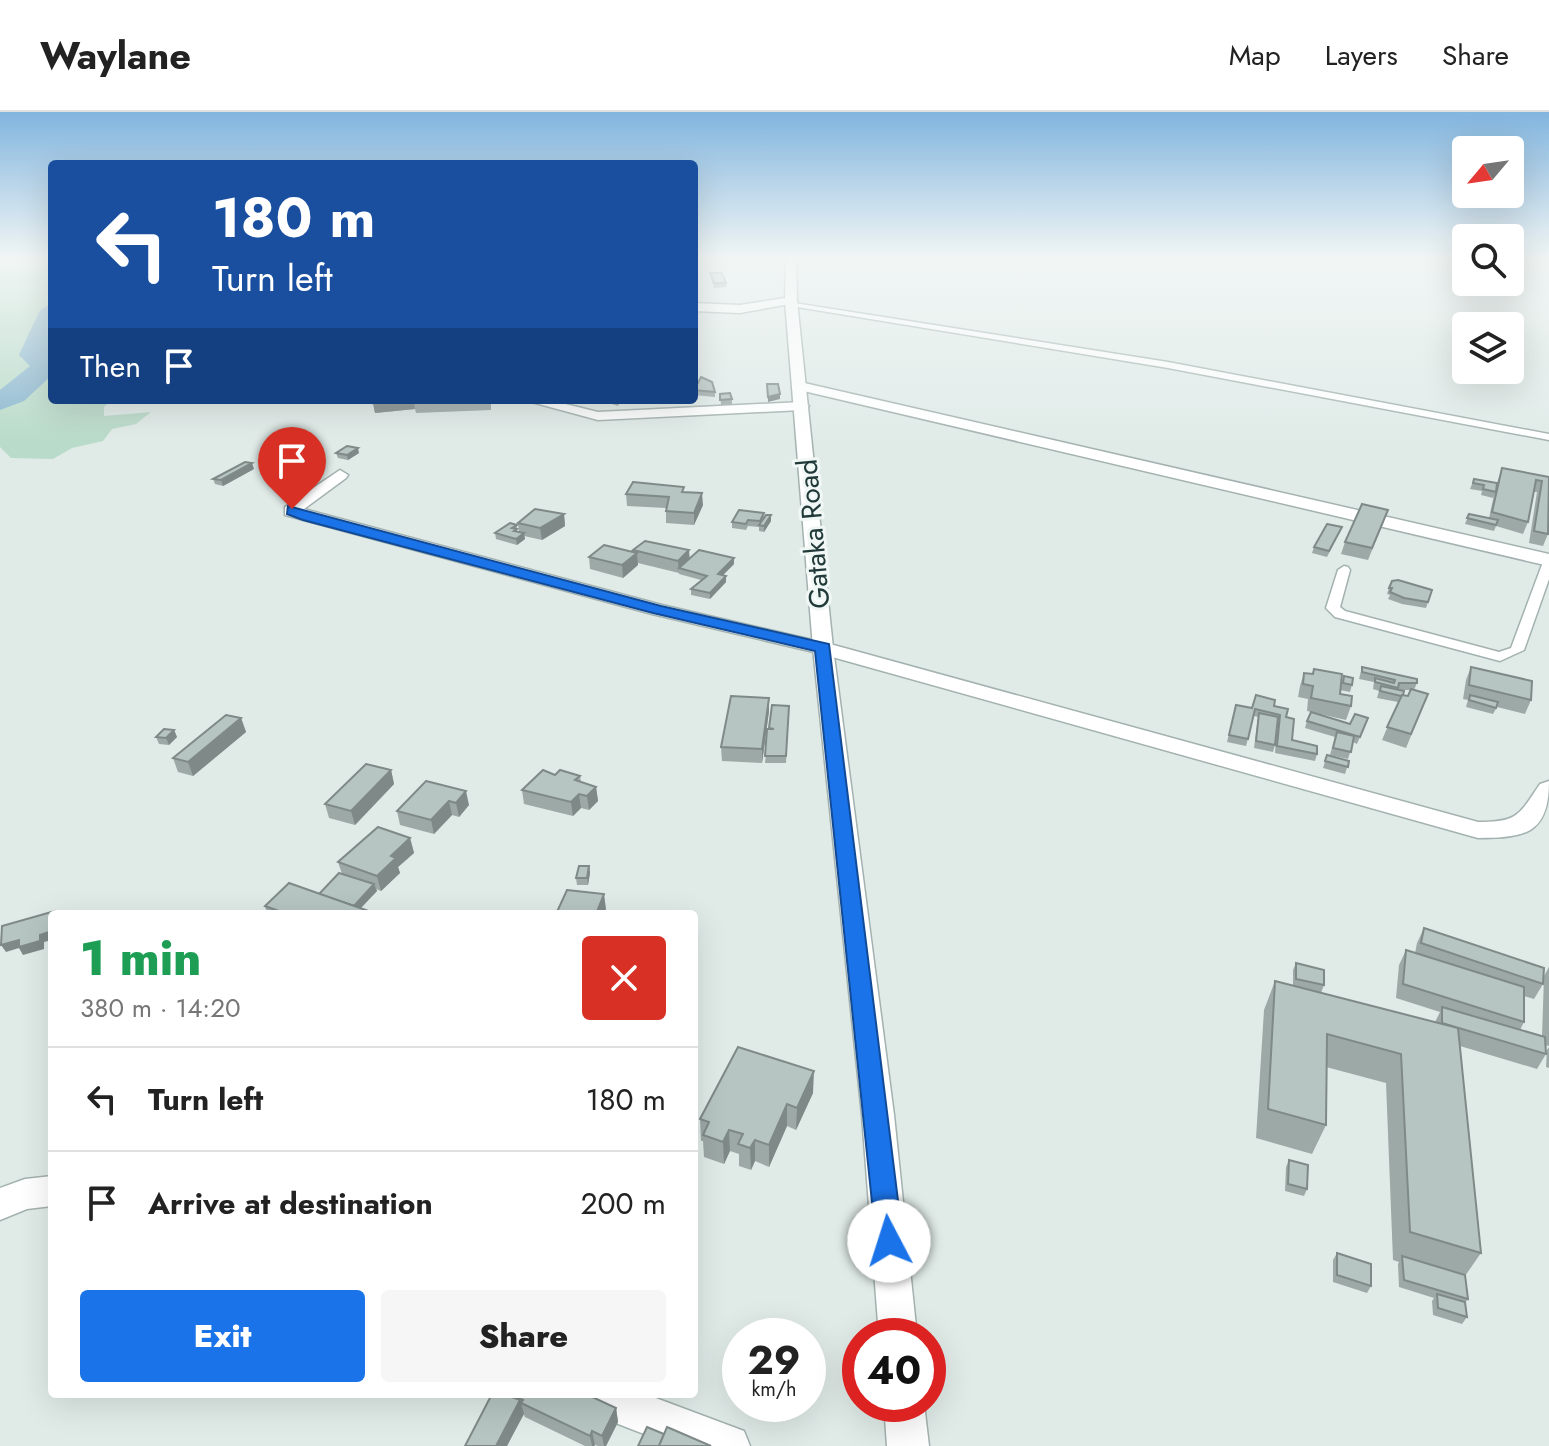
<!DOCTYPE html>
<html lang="en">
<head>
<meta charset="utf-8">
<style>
  :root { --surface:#fff; --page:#f6f6f6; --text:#222; --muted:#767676; --line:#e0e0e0; --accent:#1a73e8 }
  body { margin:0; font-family:Jost,sans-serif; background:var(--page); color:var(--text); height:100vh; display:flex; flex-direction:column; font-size:30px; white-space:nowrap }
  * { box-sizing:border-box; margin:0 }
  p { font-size:26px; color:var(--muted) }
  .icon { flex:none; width:44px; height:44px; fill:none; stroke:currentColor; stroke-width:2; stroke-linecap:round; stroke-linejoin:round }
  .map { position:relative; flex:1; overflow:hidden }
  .side { position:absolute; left:48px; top:798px; width:650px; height:488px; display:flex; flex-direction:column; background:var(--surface); border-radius:8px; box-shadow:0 8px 32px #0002 }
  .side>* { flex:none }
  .top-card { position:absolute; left:48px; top:48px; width:650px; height:244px; border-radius:8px; box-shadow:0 8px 32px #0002; background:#1a4fa0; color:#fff; overflow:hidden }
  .needle { width:52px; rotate:241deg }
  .fabs { position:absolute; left:1452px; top:24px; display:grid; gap:16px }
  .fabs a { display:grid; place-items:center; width:72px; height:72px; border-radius:8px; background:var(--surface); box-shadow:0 8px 32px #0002; font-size:40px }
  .speed { position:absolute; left:722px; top:1206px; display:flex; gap:16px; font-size:40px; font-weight:700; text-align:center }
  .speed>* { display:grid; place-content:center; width:104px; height:104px; border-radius:50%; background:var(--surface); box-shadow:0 8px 32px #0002; line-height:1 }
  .speed small { font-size:20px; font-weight:400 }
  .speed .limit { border:12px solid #d22; background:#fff; color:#111 }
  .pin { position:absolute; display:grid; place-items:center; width:68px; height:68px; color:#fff; margin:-82px -34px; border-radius:50% 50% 50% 0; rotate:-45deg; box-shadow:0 0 8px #0007 }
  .pin .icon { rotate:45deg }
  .me { position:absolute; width:88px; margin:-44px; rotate:355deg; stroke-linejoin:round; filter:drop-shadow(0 0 6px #0008) }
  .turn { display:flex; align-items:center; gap:28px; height:168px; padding:0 32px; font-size:36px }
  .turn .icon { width:104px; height:104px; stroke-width:2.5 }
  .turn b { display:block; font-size:56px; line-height:68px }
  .then { display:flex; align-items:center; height:76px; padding:0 32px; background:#0003; gap:16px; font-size:30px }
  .round { display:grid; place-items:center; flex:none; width:84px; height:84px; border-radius:8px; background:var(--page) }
  .overview { display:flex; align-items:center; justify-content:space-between; height:136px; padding:0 32px }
  h1 { font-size:48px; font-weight:800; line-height:60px; color:#1e9e55 }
  .action { display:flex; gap:16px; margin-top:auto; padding:16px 32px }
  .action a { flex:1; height:92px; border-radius:8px; background:var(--accent); color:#fff; font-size:32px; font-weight:800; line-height:92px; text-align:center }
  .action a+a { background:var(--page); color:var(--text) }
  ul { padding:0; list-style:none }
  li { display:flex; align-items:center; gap:24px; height:104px; padding:0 32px; border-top:2px solid var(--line) }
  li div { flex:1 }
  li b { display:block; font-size:30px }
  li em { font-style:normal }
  header { display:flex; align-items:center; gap:48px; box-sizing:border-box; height:112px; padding:0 40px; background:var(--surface); border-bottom:2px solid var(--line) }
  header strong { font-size:38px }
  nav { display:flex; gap:44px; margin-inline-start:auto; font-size:28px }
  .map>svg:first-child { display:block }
</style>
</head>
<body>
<header>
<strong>Waylane</strong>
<nav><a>Map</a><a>Layers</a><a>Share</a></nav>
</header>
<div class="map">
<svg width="1549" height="1334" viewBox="0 0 1549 1334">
  <rect width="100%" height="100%" fill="#e0ebe8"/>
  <polygon fill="#b9dbc9" points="0,144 52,144 52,209 33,216 52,218 52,288 112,288 104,295 104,304 151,300 136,312 112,317 103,329 72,336 53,347 11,346 0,335"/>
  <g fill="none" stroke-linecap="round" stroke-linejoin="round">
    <polygon fill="#89b6ce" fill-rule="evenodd" points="52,191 52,229 48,241 52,244 52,263 24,289 0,298 0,278 30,254 19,243 40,198"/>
    <g stroke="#a3b2b0" stroke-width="3">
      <g id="service">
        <polygon points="788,190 1168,250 1549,322 1549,328 1168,256 791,194"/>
        <polygon points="1549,446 1549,467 1524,538 1500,549 1335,505 1326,496 1338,458 1344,454 1348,455 1350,458 1340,495 1345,499 1499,540 1511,536 1543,450"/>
      </g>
    </g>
    <g stroke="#a3b2b0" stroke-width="3">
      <g id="minor">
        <polygon points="791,185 797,189 795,191 740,201 694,199 694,191 740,193"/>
        <polygon points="800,270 1549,442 1549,454 795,277 795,271"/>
        <polygon points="524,288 549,288 598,300 802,290 809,294 802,298 598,308"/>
        <path d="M340 358 348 363 346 366 304 397 662 493 830 532 1478 710C1518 710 1519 703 1540 672L1549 669C1549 722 1525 726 1478 726L818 541 652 502 285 403V395Z"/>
        <polygon points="52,1064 52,1094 27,1097 0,1108 0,1076 25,1067"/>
        <polygon points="571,1282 645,1282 744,1319 750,1334 675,1334 577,1296"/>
      </g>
    </g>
    <g stroke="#a3b2b0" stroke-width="3">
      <g id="tertiary">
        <polygon points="786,144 796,144 797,189 833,536 894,1003 917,1224 879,1224 862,1003 813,536 785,189"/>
        <polygon points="884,1292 924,1292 929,1334 887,1334"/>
      </g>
    </g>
    <use href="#service" fill="#fff" fill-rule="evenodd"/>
    <use href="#minor" fill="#fff" fill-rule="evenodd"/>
    <use href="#tertiary" fill="#fff" fill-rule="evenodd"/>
  </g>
  <g fill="#9da9a7" fill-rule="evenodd">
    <polygon points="710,161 726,171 726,175 714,176"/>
    <polygon points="694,271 698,271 715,280 715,285 694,283"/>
    <polygon points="720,282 732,287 732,292 721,293"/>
    <polygon points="491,288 491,298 416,301 415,297 375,301 373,291"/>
    <polygon points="609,288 621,288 618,294 609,291"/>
    <polygon points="336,341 359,341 348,348 338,346"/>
    <polygon points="1502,356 1549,365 1548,422 1543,434 1529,431 1537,380 1534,380 1528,410 1523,422 1496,414 1494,419 1465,412 1469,402 1489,406 1494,383 1493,386 1481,383 1482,379 1470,377 1474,367 1496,374"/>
    <polygon points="254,357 223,374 215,372 213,367"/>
    <polygon points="684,380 703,393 694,413 666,411 666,396 627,394 626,382"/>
    <polygon points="564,402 565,414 542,428 524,424 525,427 517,433 496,427 495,421 517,413 517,420 519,420 518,411"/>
    <polygon points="771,403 771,409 764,420 759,419 759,415 748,414 746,418 732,416 732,410"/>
    <polygon points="1384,409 1368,448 1341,442 1345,430"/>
    <polygon points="1342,415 1327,445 1312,441 1314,435"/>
    <polygon points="633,438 690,446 734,452 723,463 726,464 726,470 710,487 691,483 691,477 701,468 679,462 679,461 638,451 638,453 623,466 590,457 589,445 633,440"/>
    <polygon points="1389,476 1432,478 1426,496 1402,492 1388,487 1390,483 1387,482"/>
    <path d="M1362 555 1417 571 1414 578 1428 582 1406 636 1382 628 1398 590 1377 586 1379 579 1373 577 1374 570 1359 567ZM1399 578H1411L1408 584 1403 583Z"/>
    <polygon points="1471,555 1531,588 1525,602 1497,595 1493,602 1466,595 1468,588 1463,587 1466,568"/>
    <polygon points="1314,557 1341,571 1344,564 1352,573 1350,580 1340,578 1340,582 1351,594 1346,608 1307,599 1308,587 1298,585 1300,574 1304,561 1312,562"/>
    <polygon points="772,593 789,594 786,651 765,651"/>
    <polygon points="1236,593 1252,596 1274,594 1286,605 1292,628 1317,642 1315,649 1275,641 1277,610 1275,633 1273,640 1254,636 1258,605 1254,604 1246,634 1227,630"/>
    <polygon points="769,599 762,651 722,649 721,635"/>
    <polygon points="241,606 246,620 193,664 178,660 173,646"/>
    <polygon points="1368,606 1357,632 1353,630 1348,647 1330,643 1335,625 1305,616 1307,609 1350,612"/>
    <polygon points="174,618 177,625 169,633 159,632 156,625"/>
    <polygon points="1327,643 1349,649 1345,662 1323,656"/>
    <polygon points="391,658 394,672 355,713 329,706 325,692"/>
    <polygon points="555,663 580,664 581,670 596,675 598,689 589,698 581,696 573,704 524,692 522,678"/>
    <polygon points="426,669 469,693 459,705 452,703 434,722 400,713 397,699"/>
    <polygon points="410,726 414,741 398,755 400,761 381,779 376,777 377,779 361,796 377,802 267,802 265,794 319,782 342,762 338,750"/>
    <polygon points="589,754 590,761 588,773 577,773 576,766"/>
    <path d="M1424 816 1544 864 1549 855V934L1545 933 1546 942 1537 957 1460 934 1481 1141 1465 1164 1468 1187 1465 1191 1467 1205 1462 1212 1433 1203 1432 1189 1434 1186 1399 1175 1398 1152 1399 1150 1393 1148 1386 971 1326 955V1013L1312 1042 1256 1026 1264 898 1275 869 1435 910 1440 900 1396 886 1399 853 1406 838 1415 841 1417 831ZM1544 865 1542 924 1520 918 1524 910V884L1534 887 1543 872Z"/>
    <polygon points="1296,851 1324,873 1321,881 1293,874 1293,858"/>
    <polygon points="1549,935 1549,956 1546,955 1547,938"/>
    <polygon points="813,981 796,1018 787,1014 769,1055 755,1049 751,1058 739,1054 739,1042 730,1039 724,1052 704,1045 703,1029 701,1029 700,1007"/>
    <polygon points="1289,1048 1307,1077 1304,1084 1285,1079 1286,1055"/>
    <polygon points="1337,1141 1371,1174 1367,1181 1333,1170 1333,1148"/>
    <polygon points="492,1282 586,1282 616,1296 618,1310 606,1334 598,1334 595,1333 594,1334 585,1334 525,1305 523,1301 507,1334 465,1334"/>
  </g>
  <g fill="#7f8a88">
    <polygon points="780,282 780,287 768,290 768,285"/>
    <polygon points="401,288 416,288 414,291 415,297 375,301 373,291"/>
    <polygon points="358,336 359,341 348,348 347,343"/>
    <polygon points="252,351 254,357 223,374 221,368"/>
    <polygon points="702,381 703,393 694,413 694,401"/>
    <polygon points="564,402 565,414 542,428 540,416"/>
    <polygon points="771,403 771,409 764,420 764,414"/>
    <polygon points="524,421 525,427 517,433 516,427"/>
    <polygon points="689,438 690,451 679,456 679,461 678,449"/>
    <polygon points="637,441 638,453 623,466 622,453"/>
    <polygon points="734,446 734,452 718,468 718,462"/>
    <polygon points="726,464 726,470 710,487 710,481"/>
    <polygon points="769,586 769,599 762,651 762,637"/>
    <polygon points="241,606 246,620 193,664 188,650"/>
    <polygon points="174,618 177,625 169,633 166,626"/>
    <polygon points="391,658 394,672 355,713 351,699"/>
    <polygon points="596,675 598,689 589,698 587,684"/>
    <polygon points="466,679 469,693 459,705 456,691"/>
    <polygon points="579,682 581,696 573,704 571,690"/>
    <polygon points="449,689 452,703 434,722 431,708"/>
    <polygon points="410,726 414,741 398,755 400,761 381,779 377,764 391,744"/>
    <polygon points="589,754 590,761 588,773 587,766"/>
    <polygon points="374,772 377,779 356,801 354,794"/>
    <polygon points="604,782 606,797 604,802 596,802"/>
    <polygon points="52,819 52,828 44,830 44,837 23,843 19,836 6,840 1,833"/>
    <polygon points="814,959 813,981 796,1018 797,996"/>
    <polygon points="787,992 787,1014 769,1055 769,1033"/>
    <polygon points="729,1018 730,1039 724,1052 723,1030"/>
    <polygon points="755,1028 755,1049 751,1058 750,1036"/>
    <polygon points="520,1288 524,1302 507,1334 496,1334"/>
    <polygon points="616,1296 618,1310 606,1334 604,1334 602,1324"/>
    <polygon points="592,1319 595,1333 594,1334 592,1334 590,1324"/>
  </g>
  <g fill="#b6c5c2" stroke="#7f8a88" stroke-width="2">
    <polygon points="710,161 722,161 726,171 714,171"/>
    <polygon points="701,265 712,270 715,280 694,278 694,271 698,271"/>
    <polygon points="767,272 778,272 780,282 768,285"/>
    <polygon points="730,281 732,287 720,288 720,282"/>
    <polygon points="374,288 401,288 373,291"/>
    <polygon points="415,288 489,288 414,291"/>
    <polygon points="347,334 358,336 347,343 336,341"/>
    <polygon points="245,350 252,351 221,368 213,367"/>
    <polygon points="1502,356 1549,365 1548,422 1534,419 1542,369 1536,368 1528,410 1492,400"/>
    <polygon points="1474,367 1497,371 1496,380 1483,377 1484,373 1473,371"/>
    <polygon points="633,370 684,375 682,380 702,381 694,401 666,399 669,385 626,382"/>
    <polygon points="1362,392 1388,398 1372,436 1345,430"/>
    <polygon points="535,397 564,402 540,416 518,411"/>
    <polygon points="739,398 764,401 760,409 748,408 746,412 732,410"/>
    <polygon points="1469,402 1498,408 1496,413 1467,406"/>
    <polygon points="766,403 771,403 764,414 759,413"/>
    <polygon points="510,411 517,413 512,416 517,417 514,419 524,421 516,427 495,421"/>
    <polygon points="1327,412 1342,415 1329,439 1314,435"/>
    <polygon points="645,429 689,438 678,449 633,438"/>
    <polygon points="604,433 637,441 622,453 589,445"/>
    <polygon points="699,438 734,446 718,462 726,464 710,481 691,477 707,464 679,456"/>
    <polygon points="1398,468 1432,478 1428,490 1404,486 1390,480 1392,476 1389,476 1392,469"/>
    <polygon points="1362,555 1417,567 1417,571 1399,571 1398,576 1375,570 1375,566 1394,571 1395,568 1362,560"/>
    <polygon points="1471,555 1532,569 1531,588 1469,573"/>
    <polygon points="1314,557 1342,562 1340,582 1352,584 1351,594 1311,586 1313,574 1303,572 1304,561 1313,562"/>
    <polygon points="1344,564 1353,566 1352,573 1343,571"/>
    <polygon points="1381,574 1404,579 1403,583 1401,584 1380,579"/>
    <polygon points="1411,577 1428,582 1411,622 1387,615 1402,583 1408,584"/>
    <polygon points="1256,583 1275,588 1274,594 1288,597 1286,605 1294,607 1292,628 1317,634 1317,642 1277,634 1280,603 1255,597 1248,627 1229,623 1236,593 1252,596"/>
    <polygon points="1470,583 1498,590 1496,596 1469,588"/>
    <polygon points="731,584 769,586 762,637 721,635"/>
    <polygon points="772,593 789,594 786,644 765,644 767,617 774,617 769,616"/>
    <polygon points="1311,600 1350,612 1355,602 1368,606 1360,625 1307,609"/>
    <polygon points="1259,601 1278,605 1275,633 1256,629"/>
    <polygon points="226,603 241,606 188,650 173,646"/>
    <polygon points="164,617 174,618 166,626 156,625"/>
    <polygon points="1337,620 1354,624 1351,640 1333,636"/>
    <polygon points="1327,643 1349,649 1348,655 1325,649"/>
    <polygon points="366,652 391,658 351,699 325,692"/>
    <polygon points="543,658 555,663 560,658 580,664 575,668 596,675 587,684 579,682 571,690 522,678"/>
    <polygon points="426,669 466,679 456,691 449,689 431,708 397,699"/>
    <polygon points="378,715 410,726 391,744 396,746 377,764 338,750"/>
    <polygon points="579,754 589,754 587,766 576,766"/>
    <polygon points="339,761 374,772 354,794 319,782"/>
    <polygon points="289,771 377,802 287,802 265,794"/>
    <polygon points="567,778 604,782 596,802 556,802"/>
    <polygon points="55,799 56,802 52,802 52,819 40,823 40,829 19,835 19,828 1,833 2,814"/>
    <polygon points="1424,816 1544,856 1543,872 1421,831"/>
    <polygon points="1406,838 1524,875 1524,910 1403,872"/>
    <polygon points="1296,851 1324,858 1324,873 1296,867"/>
    <polygon points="1275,869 1458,916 1481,1141 1410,1120 1401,942 1327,922 1326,1013 1268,997"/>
    <polygon points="1442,895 1545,925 1546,942 1442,911"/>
    <polygon points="738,935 814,959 797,996 787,992 769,1033 755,1028 750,1036 738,1032 743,1022 729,1018 723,1030 703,1023 709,1010 700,1007"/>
    <polygon points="1289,1048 1308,1053 1307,1077 1288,1072"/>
    <polygon points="1337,1141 1371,1152 1371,1174 1337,1163"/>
    <polygon points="1402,1144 1465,1163 1468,1187 1404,1168"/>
    <polygon points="1437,1182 1465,1190 1467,1205 1438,1196"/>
    <polygon points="492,1282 504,1282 520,1288 496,1334 465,1334"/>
    <polygon points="510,1282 586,1282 616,1296 602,1324 592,1319 590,1324 521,1291 523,1288"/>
    <polygon points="647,1315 664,1322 659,1334 638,1334"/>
    <polygon points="667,1315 711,1334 659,1334"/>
  </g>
  <linearGradient id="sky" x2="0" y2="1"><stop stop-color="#82b5de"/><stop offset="0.44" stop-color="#f1f6f5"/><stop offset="1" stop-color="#f1f6f5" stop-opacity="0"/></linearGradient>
  <rect width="1549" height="331" fill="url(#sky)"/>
  <polygon fill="#1a73e8" stroke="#114b97" stroke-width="2" points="288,394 661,494 829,532 903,1129 899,1138 889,1142 880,1138 876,1129 815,539 653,501 303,408 287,402"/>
  <g text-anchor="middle" stroke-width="6" stroke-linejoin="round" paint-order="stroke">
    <g font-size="28" fill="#213a39" stroke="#f0f7f5">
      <text transform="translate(813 422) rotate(-95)" y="10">Gataka Road</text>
    </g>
  </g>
</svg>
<div class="fabs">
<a><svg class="needle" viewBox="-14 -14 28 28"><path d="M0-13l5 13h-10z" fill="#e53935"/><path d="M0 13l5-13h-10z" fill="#767676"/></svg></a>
<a><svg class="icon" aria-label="search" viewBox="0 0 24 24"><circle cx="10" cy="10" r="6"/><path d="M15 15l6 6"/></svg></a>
<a><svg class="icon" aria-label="layers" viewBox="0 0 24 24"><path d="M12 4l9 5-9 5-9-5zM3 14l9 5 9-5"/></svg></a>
</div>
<div class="speed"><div>29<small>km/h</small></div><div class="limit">40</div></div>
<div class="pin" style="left:292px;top:397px;background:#d93025"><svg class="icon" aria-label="arrive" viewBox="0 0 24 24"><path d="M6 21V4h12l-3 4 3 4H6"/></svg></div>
<svg class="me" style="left:889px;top:1129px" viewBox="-20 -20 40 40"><circle r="19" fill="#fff"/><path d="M0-13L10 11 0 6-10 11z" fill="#1a73e8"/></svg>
<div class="top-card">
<div class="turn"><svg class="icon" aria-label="left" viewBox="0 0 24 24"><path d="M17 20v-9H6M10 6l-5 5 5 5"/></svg><div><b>180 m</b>Turn left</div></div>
<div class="then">Then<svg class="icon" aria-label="arrive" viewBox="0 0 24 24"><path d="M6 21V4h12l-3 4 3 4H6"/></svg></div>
</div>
<section class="side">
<div class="overview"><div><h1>1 min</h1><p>380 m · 14:20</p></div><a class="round" style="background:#d93025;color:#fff"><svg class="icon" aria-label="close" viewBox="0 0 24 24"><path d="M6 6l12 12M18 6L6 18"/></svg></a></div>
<ul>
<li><svg class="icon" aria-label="left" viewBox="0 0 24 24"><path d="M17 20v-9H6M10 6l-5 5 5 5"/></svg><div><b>Turn left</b></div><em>180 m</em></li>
<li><svg class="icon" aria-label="arrive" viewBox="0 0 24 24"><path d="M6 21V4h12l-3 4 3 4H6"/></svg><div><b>Arrive at destination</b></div><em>200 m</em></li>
</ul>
<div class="action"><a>Exit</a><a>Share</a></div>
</section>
</div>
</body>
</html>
